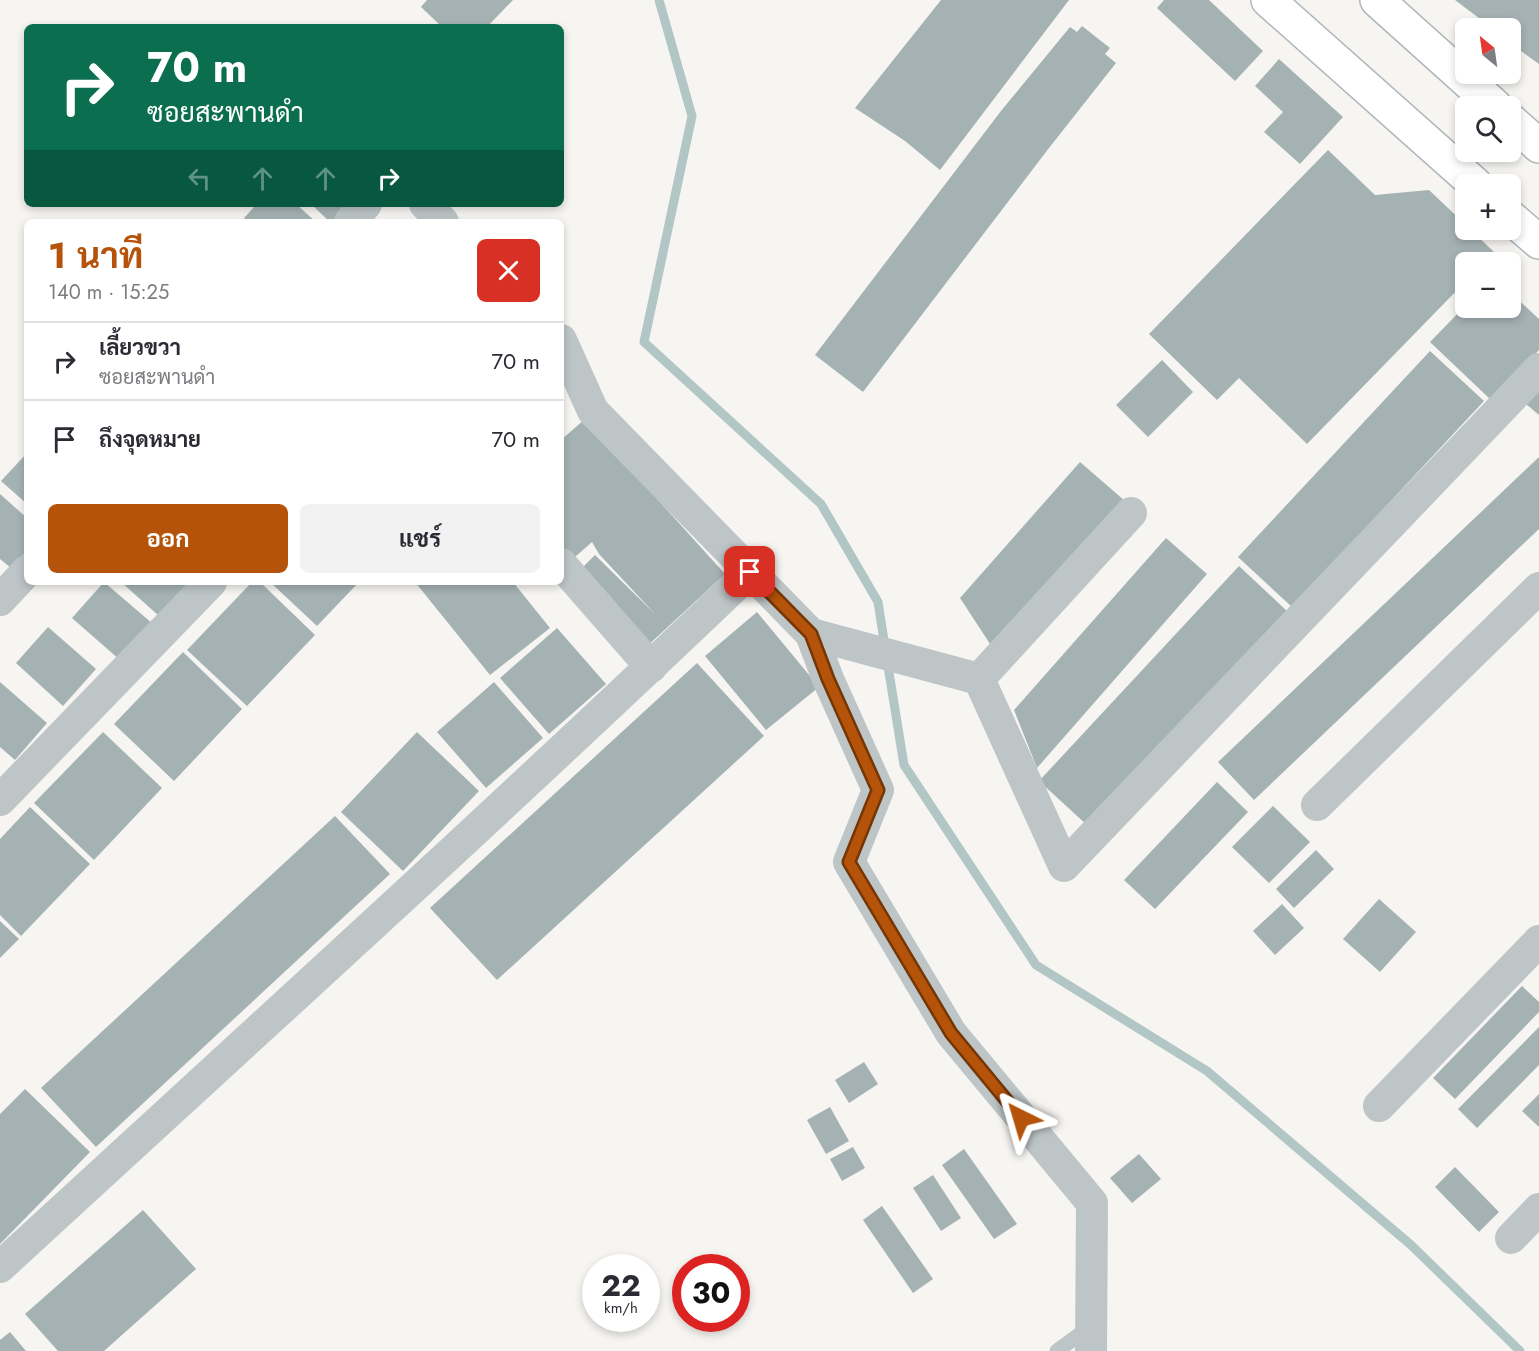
<!DOCTYPE html>
<html lang="th">
<head>
<meta charset="utf-8">
<style>
  :root { --surface:#fff; --page:#f2f2f3; --text:#2b2b33; --muted:#7c7c81; --line:#e1e1e2; --accent:#b45309 }
  body { margin:0; font-family:Jost,Sarabun,sans-serif; background:var(--page); color:var(--text); height:100vh; display:flex; flex-direction:column; font-size:22px; white-space:nowrap }
  * { box-sizing:border-box; margin:0 }
  p { font-size:20px; color:var(--muted) }
  .icon { flex:none; width:33px; height:33px; fill:none; stroke:currentColor; stroke-width:2; stroke-linecap:round; stroke-linejoin:round }
  .map { position:relative; flex:1; overflow:hidden }
  .drawer { position:absolute; left:24px; top:219px; width:540px; height:366px; display:flex; flex-direction:column; background:var(--surface); border-radius:9px; box-shadow:0 3px 9px #0003 }
  .drawer>* { flex:none }
  .banner { position:absolute; left:24px; top:24px; width:540px; height:183px; border-radius:9px; box-shadow:0 3px 9px #0003; background:#0b6e4f; color:#fff; overflow:hidden }
  .needle { width:39px; rotate:331deg }
  .tools { position:absolute; left:1455px; top:18px; display:grid; gap:12px }
  .tools a { display:grid; place-items:center; width:66px; height:66px; border-radius:9px; background:var(--surface); box-shadow:0 3px 9px #0003; font-size:30px }
  .speed { position:absolute; left:582px; top:1254px; display:flex; gap:12px; font-size:30px; font-weight:700; text-align:center }
  .speed>* { display:grid; place-content:center; width:78px; height:78px; border-radius:50%; background:var(--surface); box-shadow:0 3px 9px #0003; line-height:1 }
  .speed small { font-size:15px; font-weight:400 }
  .speed .limit { border:9px solid #d22; background:#fff; color:#111 }
  .pin { position:absolute; display:grid; place-items:center; width:51px; height:51px; color:#fff; margin:-26px; border-radius:12px; box-shadow:0 3px 9px #0006 }
  .me { position:absolute; width:66px; margin:-33px; rotate:320deg; stroke-linejoin:round; filter:drop-shadow(0 0 4px #0008) }
  .turn { display:flex; align-items:center; gap:21px; height:126px; padding:0 24px; font-size:27px }
  .turn .icon { width:78px; height:78px; stroke-width:2.5 }
  .turn b { display:block; font-size:42px; line-height:51px }
  .lanes { display:flex; align-items:center; height:57px; padding:0 24px; background:#0003; justify-content:center; gap:30px; direction:ltr }
  .lanes .off { opacity:.35 }
  .round { display:grid; place-items:center; flex:none; width:63px; height:63px; border-radius:9px; background:var(--page) }
  .overview { display:flex; align-items:center; justify-content:space-between; height:102px; padding:0 24px }
  h1 { font-size:36px; font-weight:700; line-height:45px; color:var(--accent) }
  .action { display:flex; gap:12px; margin-top:auto; padding:12px 24px }
  .action a { flex:1; height:69px; border-radius:9px; background:var(--accent); color:#fff; font-size:24px; font-weight:700; line-height:69px; text-align:center }
  .action a+a { background:var(--page); color:var(--text) }
  ul { padding:0; list-style:none }
  li { display:flex; align-items:center; gap:18px; height:78px; padding:0 24px; border-top:2px solid var(--line) }
  li div { flex:1 }
  li b { display:block; font-size:22px }
  li em { font-style:normal }
  .map>svg:first-child { display:block }
</style>
</head>
<body>
<div class="map">
<svg width="1539" height="1351" viewBox="0 0 1539 1351">
  <rect width="100%" height="100%" fill="#f6f5f2"/>
  <g fill="none" stroke-linecap="round" stroke-linejoin="round">
    <g stroke="#b3c6c6" stroke-width="9">
      <polyline points="659,0 692,116 644,342 821,504 878,602 885,647"/>
      <polyline points="887,660 904,765 1036,965 1207,1071 1411,1245 1520,1351"/>
    </g>
  </g>
  <g fill="#a5b2b4">
    <polygon points="427,0 513,0 487,27 442,27 421,7"/>
    <polygon points="941,0 1069,0 940,170 905,141 855,108"/>
    <polygon points="1164,0 1209,0 1263,51 1235,81 1157,8"/>
    <polygon points="1455,0 1539,0 1539,64 1510,43 1510,28 1492,28"/>
    <polygon points="1082,26 1110,48 1105,54 1116,63 1049,148 863,392 815,355 1001,111 1070,27 1077,32"/>
    <polygon points="1279,59 1343,117 1300,164 1264,132 1283,112 1255,86"/>
    <polygon points="1328,150 1375,195 1429,190 1466,225 1466,230 1471,230 1494,252 1484,262 1466,262 1466,281 1307,444 1239,378 1217,400 1149,334"/>
    <polygon points="257,204 296,204 316,222 248,222 244,218"/>
    <polygon points="311,204 351,204 334,222 330,222"/>
    <polygon points="1510,292 1539,319 1539,350 1491,400 1430,342 1466,305 1466,308 1510,308"/>
    <polygon points="1430,351 1484,401 1292,607 1238,557"/>
    <polygon points="1162,360 1193,392 1148,437 1116,405"/>
    <polygon points="1539,390 1539,415 1526,404"/>
    <polygon points="585,419 725,574 644,649 573,577 595,555 655,614 599,554 592,542 567,564 561,558 561,440"/>
    <polygon points="27,453 27,504 1,481"/>
    <polygon points="1539,457 1539,529 1254,800 1218,762"/>
    <polygon points="1080,462 1125,501 994,650 960,598"/>
    <polygon points="0,494 27,518 27,551 11,568 0,559"/>
    <polygon points="1166,538 1207,574 1037,768 1014,710"/>
    <polygon points="1239,566 1288,612 1088,826 1039,781"/>
    <polygon points="104,582 153,624 120,660 72,618"/>
    <polygon points="121,582 189,582 159,616"/>
    <polygon points="252,582 260,582 315,635 247,706 187,650"/>
    <polygon points="270,582 359,582 317,626"/>
    <polygon points="415,582 513,582 550,628 490,675"/>
    <polygon points="757,612 819,687 766,730 705,656"/>
    <polygon points="48,627 96,669 63,706 16,663"/>
    <polygon points="557,628 606,684 549,734 500,678"/>
    <polygon points="183,652 242,709 174,781 114,724"/>
    <polygon points="697,663 764,736 497,980 430,908"/>
    <polygon points="0,682 47,723 15,760 0,747"/>
    <polygon points="494,682 543,738 486,788 437,732"/>
    <polygon points="103,732 162,788 94,860 34,803"/>
    <polygon points="417,732 479,791 403,871 341,812"/>
    <polygon points="1217,782 1248,812 1155,909 1124,880"/>
    <polygon points="1273,806 1310,842 1269,883 1232,847"/>
    <polygon points="30,807 90,864 21,936 0,915 0,839"/>
    <polygon points="335,816 390,874 96,1147 41,1088"/>
    <polygon points="1316,850 1334,869 1294,908 1276,889"/>
    <polygon points="1379,899 1416,932 1380,972 1343,939"/>
    <polygon points="1282,904 1304,928 1275,955 1253,931"/>
    <polygon points="0,921 19,939 0,958"/>
    <polygon points="1522,986 1539,1002 1539,1012 1455,1099 1433,1078"/>
    <polygon points="1539,1027 1539,1065 1477,1128 1458,1109"/>
    <polygon points="864,1062 878,1084 849,1103 835,1080"/>
    <polygon points="25,1089 90,1152 0,1244 0,1114"/>
    <polygon points="1539,1094 1539,1127 1522,1111"/>
    <polygon points="830,1107 849,1141 826,1154 807,1120"/>
    <polygon points="853,1147 865,1168 842,1181 830,1159"/>
    <polygon points="964,1149 1017,1224 994,1239 942,1165"/>
    <polygon points="1139,1154 1161,1179 1132,1203 1110,1178"/>
    <polygon points="1455,1167 1499,1212 1479,1232 1435,1187"/>
    <polygon points="933,1175 961,1218 941,1231 913,1188"/>
    <polygon points="882,1206 933,1279 913,1293 863,1220"/>
    <polygon points="143,1210 196,1269 104,1351 58,1351 25,1314"/>
    <polygon points="10,1332 26,1351 0,1351 0,1340"/>
  </g>
  <g fill="none" stroke-linecap="round" stroke-linejoin="round">
    <g stroke="#aeb8ba" stroke-width="36">
      <g id="secondary">
        <polyline points="1268,0 1475,184"/>
        <polyline points="1377,0 1495,106"/>
        <polyline points="1510,120 1539,146"/>
        <polyline points="1510,217 1539,242"/>
      </g>
    </g>
    <polyline stroke="#bec5c7" stroke-width="15" points="1057,1351 1091,1326"/>
    <g stroke="#bec5c7" stroke-width="32">
      <polyline points="425,204 443,222"/>
      <polyline points="350,222 366,204"/>
      <polyline points="561,340 593,411 811,634 828,679 878,790 849,862 951,1033 1092,1203 1091,1351"/>
      <polyline points="561,564 651,667"/>
      <polyline points="0,600 27,571"/>
      <polyline points="811,634 979,679"/>
      <polyline points="979,679 1064,866 1539,369"/>
      <polyline points="979,679 1131,513"/>
      <polyline points="0,800 211,582"/>
      <polyline points="1317,805 1539,588"/>
      <polyline points="1379,1106 1539,941"/>
      <polyline points="1511,1238 1539,1209"/>
      <path d="M0 1267C251 1036 504 807 750 572"/>
    </g>
    <use href="#secondary" stroke="#fff" stroke-width="33"/>
  </g>
  <g fill="none" stroke-linecap="round" stroke-linejoin="round">
    <g stroke="#753606" stroke-width="15">
      <polyline id="route" points="750,572 811,634 828,679 878,790 849,862 951,1033 1021,1118"/>
    </g>
    <use href="#route" stroke="#b45309" stroke-width="10"/>
  </g>
</svg>
<div class="tools">
<a><svg class="needle" viewBox="-14 -14 28 28"><path d="M0-13l5 13h-10z" fill="#e53935"/><path d="M0 13l5-13h-10z" fill="#7c7c81"/></svg></a>
<a><svg class="icon" aria-label="search" viewBox="0 0 24 24"><circle cx="10" cy="10" r="6"/><path d="M15 15l6 6"/></svg></a>
<a>+</a>
<a>−</a>
</div>
<div class="speed"><div>22<small>km/h</small></div><div class="limit">30</div></div>
<div class="pin" style="left:750px;top:572px;background:#d93025"><svg class="icon" aria-label="arrive" viewBox="0 0 24 24"><path d="M6 21V4h12l-3 4 3 4H6"/></svg></div>
<svg class="me" style="left:1021px;top:1118px" viewBox="-20 -20 40 40"><path d="M0-17L14 15 0 8-14 15z" fill="#b45309" stroke="#fff" stroke-width="4"/></svg>
<div class="banner">
<div class="turn"><svg class="icon" aria-label="right" viewBox="0 0 24 24"><path d="M7 20v-9h11M14 6l5 5-5 5"/></svg><div><b>70 m</b>ซอยสะพานดำ</div></div>
<div class="lanes"><svg class="icon off" aria-label="left" viewBox="0 0 24 24"><path d="M17 20v-9H6M10 6l-5 5 5 5"/></svg><svg class="icon off" aria-label="ahead" viewBox="0 0 24 24"><path d="M12 20V5M6 11l6-6 6 6"/></svg><svg class="icon off" aria-label="ahead" viewBox="0 0 24 24"><path d="M12 20V5M6 11l6-6 6 6"/></svg><svg class="icon" aria-label="right" viewBox="0 0 24 24"><path d="M7 20v-9h11M14 6l5 5-5 5"/></svg></div>
</div>
<section class="drawer">
<div class="overview"><div><h1>1 นาที</h1><p>140 m · 15:25</p></div><a class="round" style="background:#d93025;color:#fff"><svg class="icon" aria-label="close" viewBox="0 0 24 24"><path d="M6 6l12 12M18 6L6 18"/></svg></a></div>
<ul>
<li><svg class="icon" aria-label="right" viewBox="0 0 24 24"><path d="M7 20v-9h11M14 6l5 5-5 5"/></svg><div><b>เลี้ยวขวา</b><p>ซอยสะพานดำ</p></div><em>70 m</em></li>
<li><svg class="icon" aria-label="arrive" viewBox="0 0 24 24"><path d="M6 21V4h12l-3 4 3 4H6"/></svg><div><b>ถึงจุดหมาย</b></div><em>70 m</em></li>
</ul>
<div class="action"><a>ออก</a><a>แชร์</a></div>
</section>
</div>
</body>
</html>
